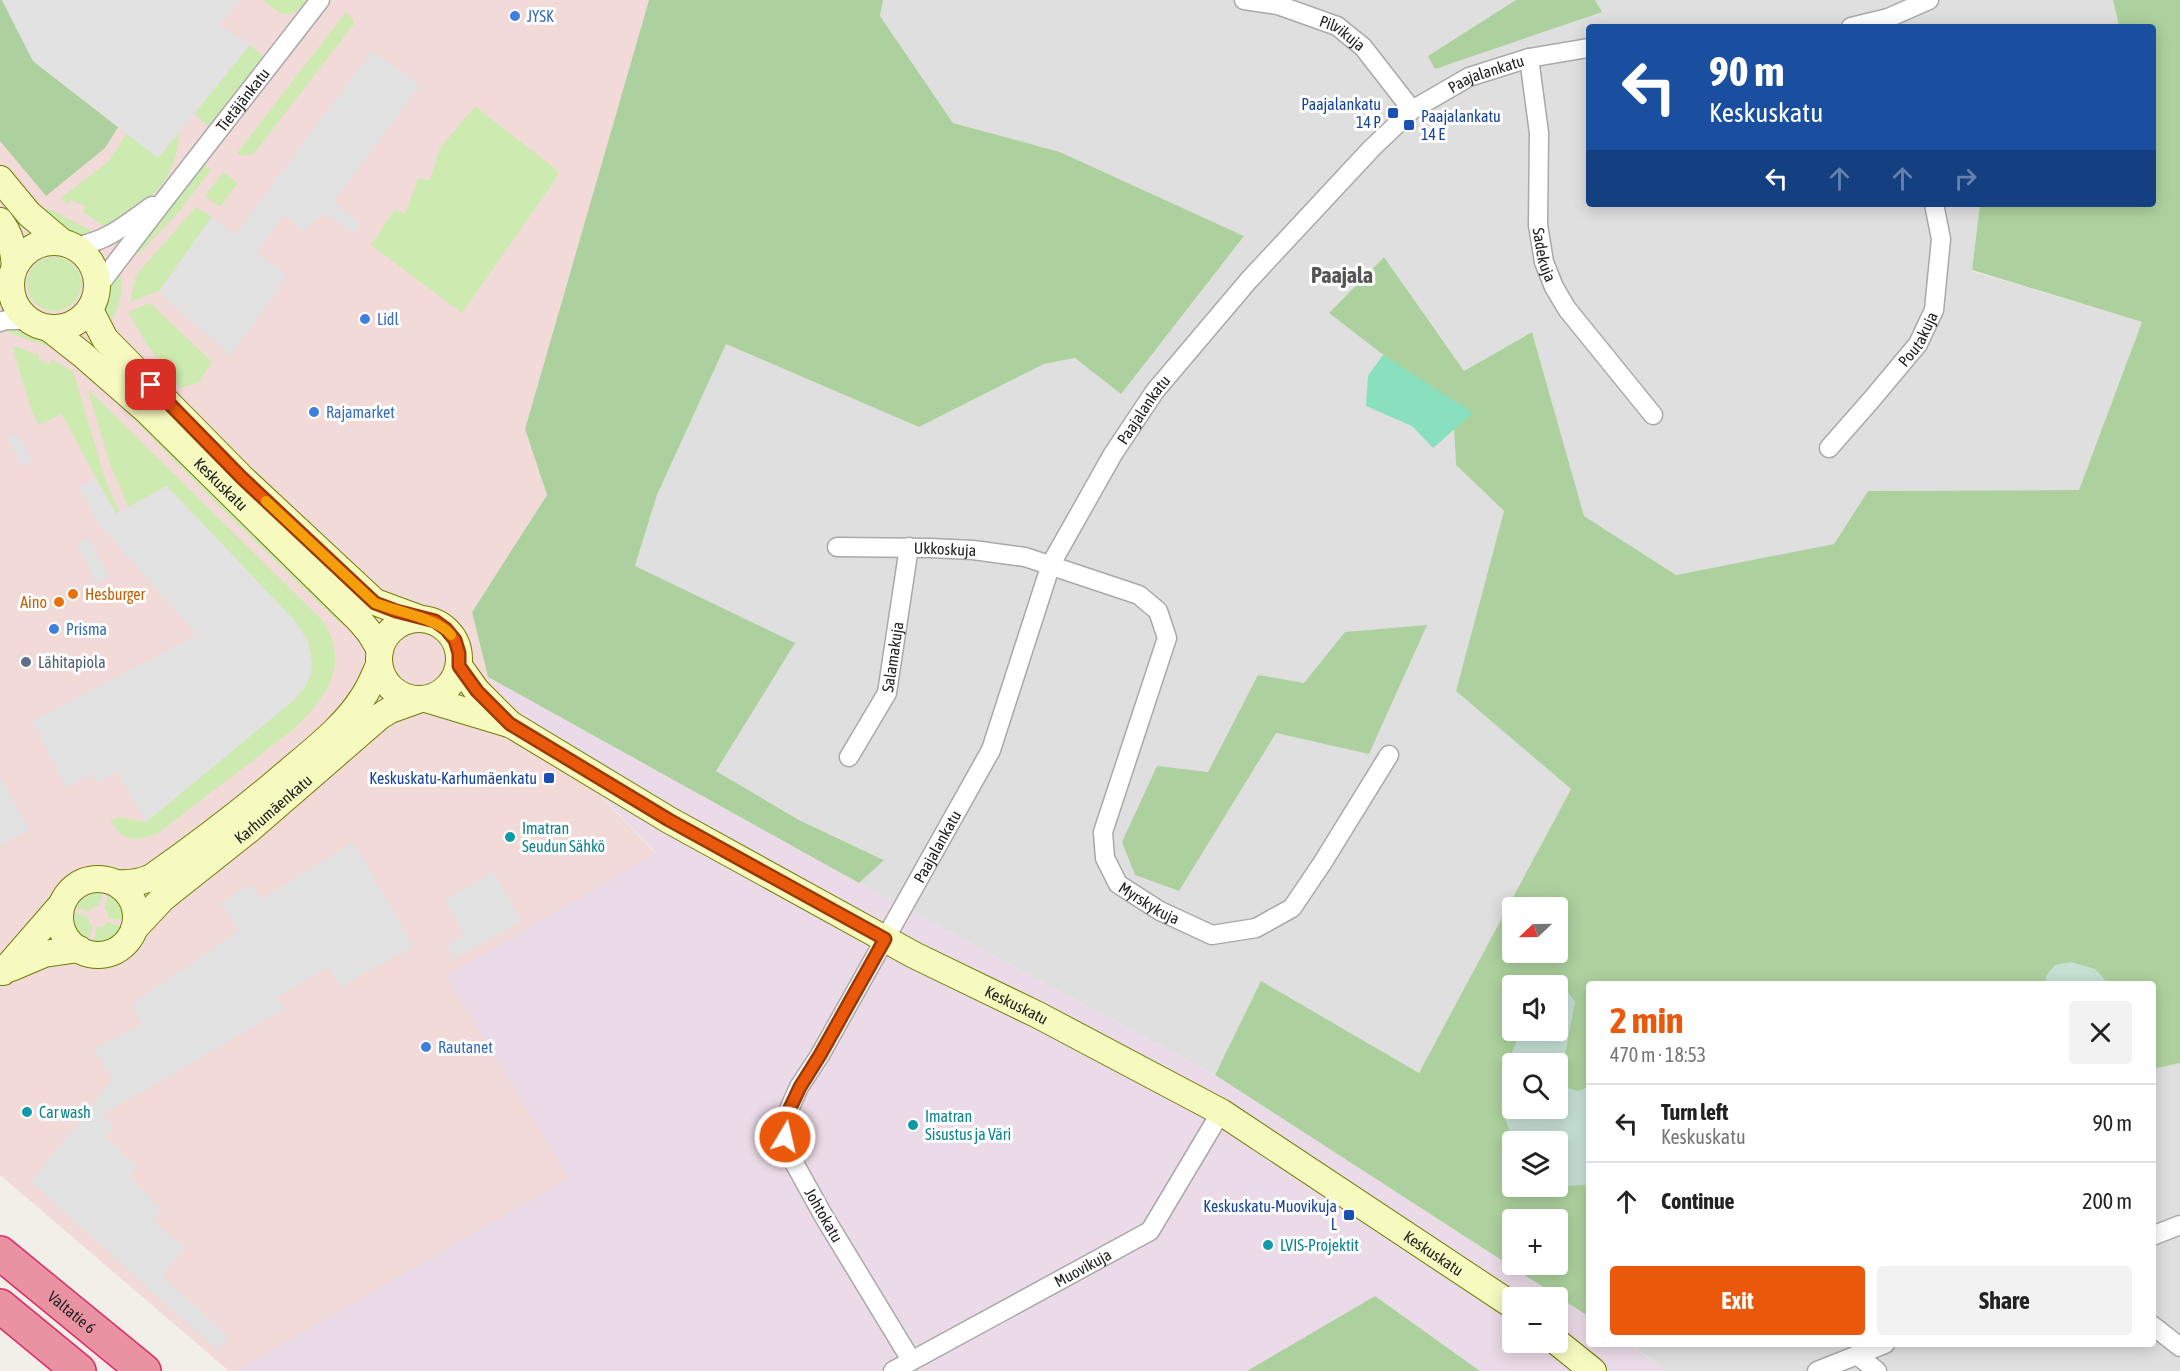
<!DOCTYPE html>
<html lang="en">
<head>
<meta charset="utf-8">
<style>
  :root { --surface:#fff; --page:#f2f2f2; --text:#222; --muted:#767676; --line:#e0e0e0; --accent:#ea580c }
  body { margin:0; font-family:"Asap Condensed",sans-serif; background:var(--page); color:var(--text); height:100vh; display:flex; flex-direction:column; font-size:22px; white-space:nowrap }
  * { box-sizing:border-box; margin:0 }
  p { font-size:20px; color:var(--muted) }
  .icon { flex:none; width:33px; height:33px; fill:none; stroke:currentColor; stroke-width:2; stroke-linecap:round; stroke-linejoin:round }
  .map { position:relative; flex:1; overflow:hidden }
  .panel { position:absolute; left:1586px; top:981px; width:570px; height:366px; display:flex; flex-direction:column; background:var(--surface); border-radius:6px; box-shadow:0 3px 15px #0003 }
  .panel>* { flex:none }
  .top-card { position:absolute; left:1586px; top:24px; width:570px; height:183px; border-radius:6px; box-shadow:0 3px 15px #0003; background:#1a4fa0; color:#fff; overflow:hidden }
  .needle { width:39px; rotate:248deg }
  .tools { position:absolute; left:1502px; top:897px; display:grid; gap:12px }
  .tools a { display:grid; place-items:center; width:66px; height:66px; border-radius:6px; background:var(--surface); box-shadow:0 3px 15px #0003; font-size:30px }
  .pin { position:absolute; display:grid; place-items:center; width:51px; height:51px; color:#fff; margin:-26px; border-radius:12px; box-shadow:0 3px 9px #0006 }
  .me { position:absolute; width:66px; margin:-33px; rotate:9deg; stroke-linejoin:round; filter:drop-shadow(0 0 4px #0008) }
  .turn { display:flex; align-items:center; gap:21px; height:126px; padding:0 24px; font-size:27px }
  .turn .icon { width:78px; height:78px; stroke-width:2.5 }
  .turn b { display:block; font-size:42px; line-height:51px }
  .lanes { display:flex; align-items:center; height:57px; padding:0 24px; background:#0003; justify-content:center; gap:30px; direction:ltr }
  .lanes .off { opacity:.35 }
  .round { display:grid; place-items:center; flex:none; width:63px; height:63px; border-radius:6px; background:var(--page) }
  .overview { display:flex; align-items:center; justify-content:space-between; height:102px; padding:0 24px }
  h1 { font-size:36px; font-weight:700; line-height:45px; color:var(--accent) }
  .button { display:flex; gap:12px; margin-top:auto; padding:12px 24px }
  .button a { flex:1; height:69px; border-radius:6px; background:var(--accent); color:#fff; font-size:24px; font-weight:700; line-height:69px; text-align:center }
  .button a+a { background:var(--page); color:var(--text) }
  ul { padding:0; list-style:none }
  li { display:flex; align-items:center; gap:18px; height:78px; padding:0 24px; border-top:2px solid var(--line) }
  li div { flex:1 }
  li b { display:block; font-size:22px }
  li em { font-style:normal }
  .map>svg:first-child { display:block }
</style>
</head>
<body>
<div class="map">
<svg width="2180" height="1371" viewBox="0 0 2180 1371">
  <rect width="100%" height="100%" fill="#f2efe9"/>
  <g fill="#e0dfdf">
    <polygon points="883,0 2113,0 2119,27 1588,27 1588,204 1980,204 1972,271 2142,322 2079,490 1868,491 1834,544 1676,575 1584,517 1532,332 1464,371 1384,257 1329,313 1453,409 1456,465 1504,511 1456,691 1571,789 1419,1074 1261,982 1215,1075 859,883 883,859 799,820 716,771 635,566 657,495 726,343 919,427 1044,364 1075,358 1244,236 1060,152 953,123 880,16"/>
    <polygon points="2180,1063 2180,1371 1664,1371 1632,1344 2152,1344 2153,1069"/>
  </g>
  <polygon fill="#f2dad9" points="0,0 649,0 525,429 547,495 472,612 488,677 656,854 446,976 569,1178 236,1371 229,1371 0,1175"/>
  <path fill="#ebdbe8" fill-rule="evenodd" d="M488 677 859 883 1215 1075 1588 1316V1344H1631L1664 1371H1480L1375 1296 1255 1371H236L569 1178 446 976 656 853ZM1512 1298H1557V1342H1512Z"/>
  <g fill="#cdebb0">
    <path d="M264 0H307C291 21 281 17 264 0Z"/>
    <path d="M346 12 353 19 354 24 255 152C249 156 243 157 237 153Z"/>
    <polygon points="250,45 264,57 209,127 194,114"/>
    <polygon points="476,107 557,170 558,176 462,313 371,245 395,209 405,214 418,178 430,180 440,148 473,109"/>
    <path d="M179 132C176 186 148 200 109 230L83 212 85 206 70 200 68 205 61 198 108 162 127 133 158 158Z"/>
    <polygon points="203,164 211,170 177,214 139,254 134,249"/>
    <polygon points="223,172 238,183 220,207 205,196"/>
    <polygon points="196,207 212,217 159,291 130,302 136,275"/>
    <polygon points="44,209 52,210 90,230 92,234 77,239 42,212"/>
    <circle cx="54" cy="284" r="27"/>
    <path d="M119 272C126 285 119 308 112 320L105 321C101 298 109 291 119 272Z"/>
    <polygon points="150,303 212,362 198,383 180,388 148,346 128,312"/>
    <path d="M18 324C33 330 47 336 57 349L11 334 6 330 7 327Z"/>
    <polygon points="12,347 18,347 39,355 38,359 50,364 52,360 73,371 105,478 119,512 115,514 62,414 39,425 32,412"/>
    <path d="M87 388 323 621C351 665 326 698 294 729L157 834C134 842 123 842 110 820L119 817 146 822 295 699 306 685 311 674 167 486 128 507 110 464Z"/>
    <polygon points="113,389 347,616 340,623 230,517 109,394"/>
    <polygon points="96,893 103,893 99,906 93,907 88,912 76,908 81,899"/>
    <path d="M109 895C118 901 123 909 122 920L108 918V913L104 908Z"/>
    <path d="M75 912 88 916 89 923 93 926 88 939C77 933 73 924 75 912Z"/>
    <path d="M107 922 121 926C115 937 106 942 94 941L96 927 104 926Z"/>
  </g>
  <g fill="#add19e" fill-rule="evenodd">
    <polygon points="0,0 2,0 33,61 118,127 105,148 46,196 0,141"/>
    <polygon points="649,0 883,0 880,16 953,123 1060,152 1244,236 1121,394 1075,358 1044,364 919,427 726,344 657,495 635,566 795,643 716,771 799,820 884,860 859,883 488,677 472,612 547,495 525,429"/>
    <polygon points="1516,0 1595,0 1602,12 1435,69 1428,56"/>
    <path d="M2113 0H2180V1063L2153 1069 2152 984H1588V1316L1215 1075 1261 981 1419 1073 1571 789 1456 691 1504 511 1456 465 1453 409 1329 313 1384 257 1464 371 1532 332 1584 516 1676 575 1834 544 1868 491 2079 490 2142 322 1972 270 1980 204H2152V27H2119ZM1512 908H1557V952H1512ZM1512 986H1557V1030H1512ZM1512 1064H1557V1108H1512ZM1512 1142H1557V1186H1512ZM1512 1220H1557V1264H1512Z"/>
    <polygon points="1427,625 1369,754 1276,733 1179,891 1135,875 1122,842 1157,766 1208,772 1258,675 1304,683 1345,632"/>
    <polygon points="1375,1296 1480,1371 1247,1371"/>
  </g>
  <g fill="#c6e0d4" fill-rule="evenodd">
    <polygon points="2071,962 2095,969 2109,984 2046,984 2046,976 2055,965"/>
    <path d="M1557 989H1566L1575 1002 1559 1086 1579 1091 1588 1087V1185L1563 1186 1557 1182V1142L1513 1141 1501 1107 1509 1059 1521 1031 1557 1030ZM1512 1064H1557V1108H1512Z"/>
  </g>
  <polygon fill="#88e0be" points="1383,355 1473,413 1433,448 1412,426 1366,406 1368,376"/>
  <g fill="#e2e2e2">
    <polygon points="2,0 240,0 220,25 250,45 158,158 33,61"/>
    <polygon points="372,51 420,85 334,202 360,223 353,233 326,214 313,222 304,232 284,215 257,252 285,274 280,288 230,356 159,291 212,217 235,235"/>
    <polygon points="17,433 32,461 22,466 8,438"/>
    <polygon points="96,478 116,514 167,486 295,621 308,641 312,662 311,674 306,685 295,699 146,822 118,772 97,783 92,774 67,788 32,721 197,635 98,523 79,487"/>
    <polygon points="89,538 109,577 97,583 76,545"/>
    <polygon points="0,776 29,830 0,846"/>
    <polygon points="353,842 414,946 340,987 329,967 277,997 285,1009 103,1114 111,1124 111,1131 105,1137 136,1166 130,1177 161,1209 153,1220 185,1248 162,1276 229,1337 218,1351 31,1182 112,1079 94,1049 142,1024 131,1004 238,932 221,902 252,884 261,899"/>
    <polygon points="493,872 522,921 454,959 446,945 464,935 445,900"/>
  </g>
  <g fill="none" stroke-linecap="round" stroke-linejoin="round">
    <g stroke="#a9a9a9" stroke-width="21">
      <g id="street">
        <path id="s1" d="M1244 0 1278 5 1337 26 1363 47 1412 110"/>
        <polyline points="1851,27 1888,18 1929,0"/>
        <path id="s2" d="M1529 58 1539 133 1538 225 1544 262 1554 287 1567 309 1653 415"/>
        <path d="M75 247C109 240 124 226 152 206"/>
        <path id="s3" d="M97 288C170 191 246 96 320 0"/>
        <polyline points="0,290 11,276"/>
        <polyline points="0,322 6,320 28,320"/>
        <path id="s4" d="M1829 448 1872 399 1918 344 1934 310 1941 239 1934 204"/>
        <path id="s5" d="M837 547 930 548 973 550 1025 557 1139 595 1158 611 1167 638 1103 832 1105 858 1118 884 1160 911 1212 935 1256 928 1292 908 1323 862 1389 755"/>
        <path id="s6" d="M849 757 887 693 909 547"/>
        <polyline points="2152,1236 2180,1225"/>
        <polyline points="2152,1325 2180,1347"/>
        <polyline points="1857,1355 1877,1371"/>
        <path id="s7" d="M911 1360 823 1215 787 1150 783 1123 799 1087 820 1055 991 750 1051 564 1113 454 1155 391 1249 280 1372 148 1412 110 1469 77 1529 58 1588 48"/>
        <path id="s8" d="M893 1371 1150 1231 1221 1112"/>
        <polyline points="1817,1371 1885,1344"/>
      </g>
    </g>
    <g stroke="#707d05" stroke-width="28">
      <g id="secondary">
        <polyline points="0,179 29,214 62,242"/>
        <path d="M0 221C11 235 13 248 15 266"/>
        <circle cx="54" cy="285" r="43"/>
        <polyline points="90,310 105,339 242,478 375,602 421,619"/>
        <path id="s9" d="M50 329 83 355 147 411 360 621 370 633 380 650"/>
        <circle cx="419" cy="659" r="40"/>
        <path id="s10" d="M459 666 477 691 510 724 669 820 914 955 1038 1015 1221 1112 1512 1305"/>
        <polyline points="426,699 509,724"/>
        <circle cx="98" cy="917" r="38"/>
        <path d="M116 883C129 884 140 883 152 877 199 844 245 809 289 771 315 749 345 726 363 697 370 687 374 676 379 665"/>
        <path id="s11" d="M134 929 163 898 250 829 379 717 390 710 418 700"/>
        <polyline points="11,968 44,954 79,949"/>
        <polyline points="3,972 62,904"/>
        <polyline points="1557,1342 1593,1371"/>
      </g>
    </g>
    <g stroke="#dc2a67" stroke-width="36">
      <g id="highway">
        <path id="s12" d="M0 1253 144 1371"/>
        <polyline points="0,1306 79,1371"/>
      </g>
    </g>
    <use href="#street" stroke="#fff" stroke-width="18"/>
    <use href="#secondary" stroke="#f7fabf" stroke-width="26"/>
    <use href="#highway" stroke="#e892a2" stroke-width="33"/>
  </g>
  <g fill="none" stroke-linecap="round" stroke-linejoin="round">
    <g stroke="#983908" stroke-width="15">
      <polyline id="route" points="151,385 242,478 375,603 396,611 435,621 446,629 455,640 459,653 459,666 477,691 510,724 669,820 885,939 820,1055 800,1087 783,1123 785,1137"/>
    </g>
    <use href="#route" stroke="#ea580c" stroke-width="10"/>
    <path stroke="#f59e0b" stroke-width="10" d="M266 501 375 603C395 611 439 619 451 635"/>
  </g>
  <g fill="#3f7fe0" stroke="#fff" stroke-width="2">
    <circle cx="515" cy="16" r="6"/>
    <circle cx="365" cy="319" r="6"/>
    <circle cx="314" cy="412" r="6"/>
    <circle cx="54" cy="629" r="6"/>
    <circle cx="426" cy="1047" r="6"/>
  </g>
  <g fill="#1a4fb4" stroke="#fff" stroke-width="2">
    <rect x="1387" y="107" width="12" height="12" rx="3"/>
    <rect x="1403" y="119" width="12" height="12" rx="3"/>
    <rect x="543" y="772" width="12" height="12" rx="3"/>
    <rect x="1343" y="1209" width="12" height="12" rx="3"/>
  </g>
  <g fill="#e8710a" stroke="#fff" stroke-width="2">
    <circle cx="73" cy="594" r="6"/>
    <circle cx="59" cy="602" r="6"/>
  </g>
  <circle fill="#5c6f8a" stroke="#fff" stroke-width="2" cx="26" cy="662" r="6"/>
  <g fill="#0f9aa8" stroke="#fff" stroke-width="2">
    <circle cx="510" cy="837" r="6"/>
    <circle cx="27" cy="1112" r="6"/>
    <circle cx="913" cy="1125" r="6"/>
    <circle cx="1268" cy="1245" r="6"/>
  </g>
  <g text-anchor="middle" stroke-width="6" stroke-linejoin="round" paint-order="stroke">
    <g font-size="16" fill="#366cbe" stroke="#fff" text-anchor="start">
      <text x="527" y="22">JYSK</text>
      <text x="377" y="325">Lidl</text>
      <text x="326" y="418">Rajamarket</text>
      <text x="66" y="635">Prisma</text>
      <text x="438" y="1053">Rautanet</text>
    </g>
    <g font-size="16" fill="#222" stroke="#fff">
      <text dy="6" stroke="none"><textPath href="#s1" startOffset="105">Pilvikuja</textPath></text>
      <text dy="6" stroke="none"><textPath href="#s7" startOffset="1560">Paajalankatu</textPath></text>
      <text dy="6" stroke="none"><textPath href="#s3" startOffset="238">Tietäjänkatu</textPath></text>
      <text dy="6" stroke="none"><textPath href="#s2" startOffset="198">Sadekuja</textPath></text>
      <text dy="6" stroke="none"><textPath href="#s4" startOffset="141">Poutakuja</textPath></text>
      <text dy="6" stroke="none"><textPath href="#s7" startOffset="1074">Paajalankatu</textPath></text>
      <text dy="6" stroke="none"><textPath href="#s9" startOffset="231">Keskuskatu</textPath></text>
      <text dy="6" stroke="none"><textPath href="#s5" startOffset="108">Ukkoskuja</textPath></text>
      <text dy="6" stroke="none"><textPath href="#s6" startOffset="111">Salamakuja</textPath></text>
      <text dy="6" stroke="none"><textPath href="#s11" startOffset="184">Karhumäenkatu</textPath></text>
      <text dy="6" stroke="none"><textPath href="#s7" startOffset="588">Paajalankatu</textPath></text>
      <text dy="6" stroke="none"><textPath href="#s5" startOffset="658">Myrskykuja</textPath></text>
      <text dy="6" stroke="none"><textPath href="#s10" startOffset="657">Keskuskatu</textPath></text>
      <text transform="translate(824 1215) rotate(60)" y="6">Johtokatu</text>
      <text dy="6" stroke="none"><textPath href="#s10" startOffset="1143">Keskuskatu</textPath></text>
      <text dy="6" stroke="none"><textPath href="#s8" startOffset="216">Muovikuja</textPath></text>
      <text dy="6" stroke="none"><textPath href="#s12" startOffset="93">Valtatie 6</textPath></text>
    </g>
    <g font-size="16" fill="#164399" stroke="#fff" text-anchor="end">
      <text x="1381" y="110">Paajalankatu<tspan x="1381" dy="18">14 P</tspan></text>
      <text x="1421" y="122" text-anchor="start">Paajalankatu<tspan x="1421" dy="18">14 E</tspan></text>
      <text x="537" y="784">Keskuskatu-Karhumäenkatu</text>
      <text x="1337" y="1212">Keskuskatu-Muovikuja<tspan x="1337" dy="18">L</tspan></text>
    </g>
    <g font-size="16" fill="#c56008" stroke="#fff" text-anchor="start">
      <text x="85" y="600">Hesburger</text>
      <text x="47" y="608" text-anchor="end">Aino</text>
    </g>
    <g font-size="16" fill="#4e5e75" stroke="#fff" text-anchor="start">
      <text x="38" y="668">Lähitapiola</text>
    </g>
    <g font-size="16" fill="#0d838f" stroke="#fff" text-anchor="start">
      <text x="522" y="834">Imatran<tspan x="522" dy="18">Seudun Sähkö</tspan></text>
      <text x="39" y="1118">Car wash</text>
      <text x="925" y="1122">Imatran<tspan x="925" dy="18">Sisustus ja Väri</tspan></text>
      <text x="1280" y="1251">LVIS-Projektit</text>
    </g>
    <g font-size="22" font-weight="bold" fill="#555" stroke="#fff">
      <text x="1342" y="283">Paajala</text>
    </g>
  </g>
</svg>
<div class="tools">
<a><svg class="needle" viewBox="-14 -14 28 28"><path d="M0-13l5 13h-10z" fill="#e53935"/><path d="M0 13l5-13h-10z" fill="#767676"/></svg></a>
<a><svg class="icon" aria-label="sound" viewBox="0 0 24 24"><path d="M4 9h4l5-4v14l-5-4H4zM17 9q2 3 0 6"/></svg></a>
<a><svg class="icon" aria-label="search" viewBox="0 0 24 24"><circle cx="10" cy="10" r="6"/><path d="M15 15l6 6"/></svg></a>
<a><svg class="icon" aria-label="layers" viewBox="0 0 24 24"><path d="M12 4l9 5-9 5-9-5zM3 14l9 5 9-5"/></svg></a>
<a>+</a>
<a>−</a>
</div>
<div class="pin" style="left:151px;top:385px;background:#d93025"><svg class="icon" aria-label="arrive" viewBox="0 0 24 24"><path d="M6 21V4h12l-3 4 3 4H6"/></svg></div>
<svg class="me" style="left:785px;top:1137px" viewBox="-20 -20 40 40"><circle r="17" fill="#ea580c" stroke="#fff" stroke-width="3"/><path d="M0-11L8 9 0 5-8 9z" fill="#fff"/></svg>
<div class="top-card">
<div class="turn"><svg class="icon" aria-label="left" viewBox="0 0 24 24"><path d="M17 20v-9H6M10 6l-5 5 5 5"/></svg><div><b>90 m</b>Keskuskatu</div></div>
<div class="lanes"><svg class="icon" aria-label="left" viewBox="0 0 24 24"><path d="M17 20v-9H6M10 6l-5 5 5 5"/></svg><svg class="icon off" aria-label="ahead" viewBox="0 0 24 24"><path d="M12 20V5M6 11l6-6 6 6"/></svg><svg class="icon off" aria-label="ahead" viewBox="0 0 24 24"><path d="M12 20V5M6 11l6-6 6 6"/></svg><svg class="icon off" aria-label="right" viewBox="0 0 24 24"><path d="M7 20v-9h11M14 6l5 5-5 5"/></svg></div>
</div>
<section class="panel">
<div class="overview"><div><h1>2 min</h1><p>470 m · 18:53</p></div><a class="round"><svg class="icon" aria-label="close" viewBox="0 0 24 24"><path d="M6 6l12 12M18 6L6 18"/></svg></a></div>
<ul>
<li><svg class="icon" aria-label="left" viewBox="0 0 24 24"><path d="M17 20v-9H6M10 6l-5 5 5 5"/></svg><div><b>Turn left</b><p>Keskuskatu</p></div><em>90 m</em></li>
<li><svg class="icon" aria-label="ahead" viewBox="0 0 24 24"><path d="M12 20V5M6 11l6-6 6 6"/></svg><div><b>Continue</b></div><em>200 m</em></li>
</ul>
<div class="button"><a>Exit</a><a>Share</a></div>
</section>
</div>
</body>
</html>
